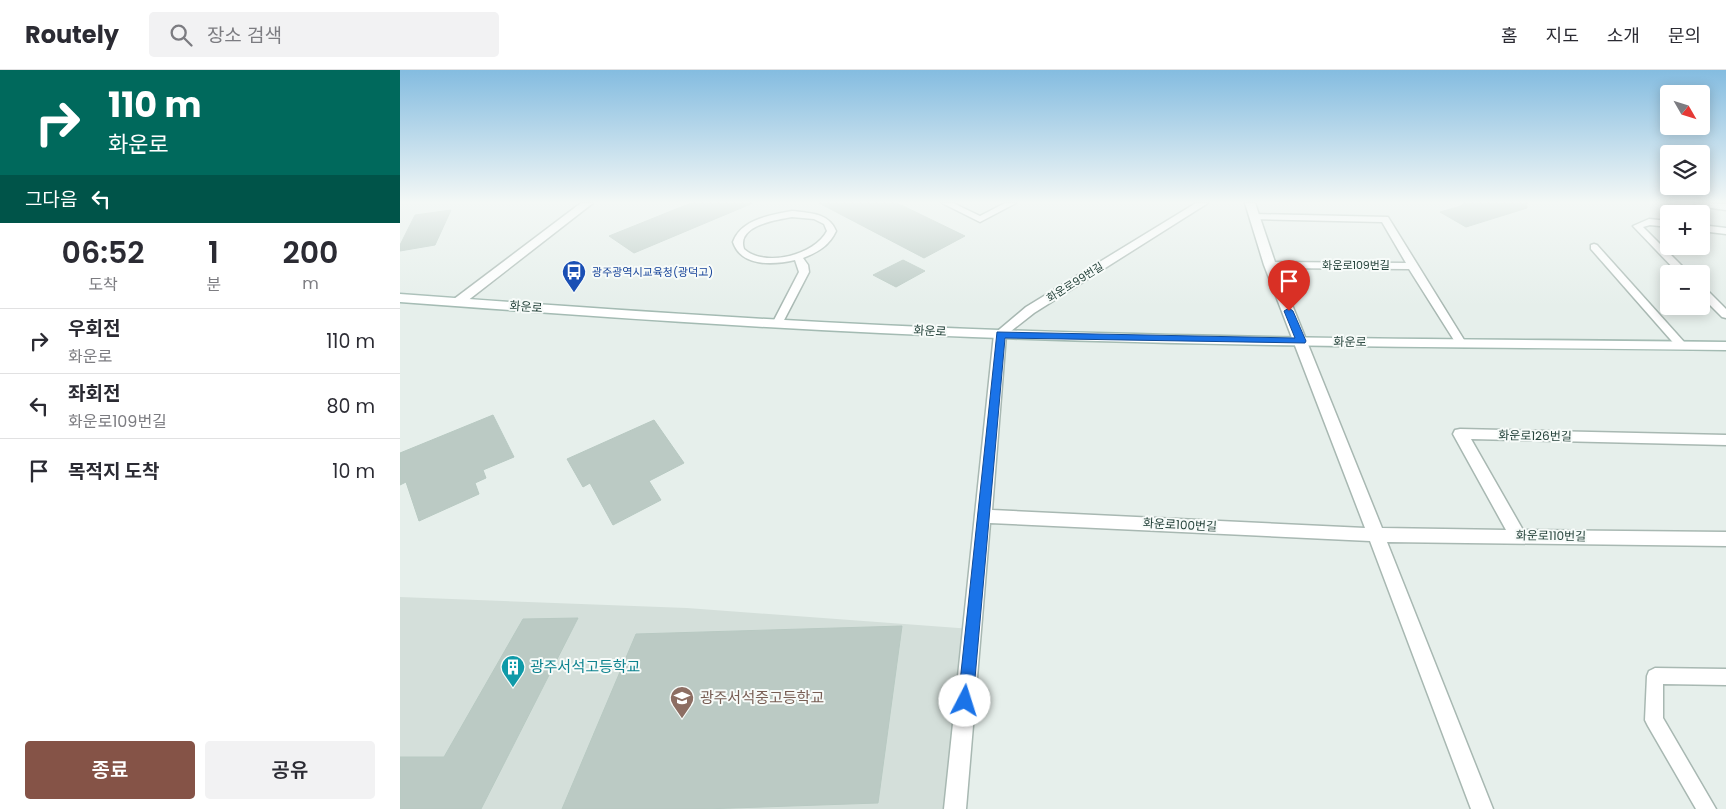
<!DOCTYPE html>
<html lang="ko">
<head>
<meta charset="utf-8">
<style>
  :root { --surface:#fff; --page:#f2f2f3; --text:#2b2b33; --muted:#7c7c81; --line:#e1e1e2; --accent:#855347 }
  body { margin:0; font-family:Poppins,"Noto Sans KR",sans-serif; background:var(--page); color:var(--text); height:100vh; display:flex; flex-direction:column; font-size:19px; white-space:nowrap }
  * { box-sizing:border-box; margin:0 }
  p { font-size:16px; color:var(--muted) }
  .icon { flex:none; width:28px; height:28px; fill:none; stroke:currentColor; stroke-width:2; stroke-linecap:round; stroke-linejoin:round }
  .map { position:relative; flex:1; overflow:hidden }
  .drawer { display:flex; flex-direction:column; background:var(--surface); width:400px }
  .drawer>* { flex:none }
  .guide { background:#00695c; color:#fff; overflow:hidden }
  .needle { width:32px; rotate:129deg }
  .tools { position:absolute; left:1260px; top:15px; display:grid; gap:10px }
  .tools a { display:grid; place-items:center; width:50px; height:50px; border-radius:5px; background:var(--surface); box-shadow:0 2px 12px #0003; font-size:25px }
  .pin { position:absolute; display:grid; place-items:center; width:42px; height:42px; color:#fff; margin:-51px -21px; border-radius:50% 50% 50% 0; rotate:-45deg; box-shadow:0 0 5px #0007 }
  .pin .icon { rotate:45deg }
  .me { position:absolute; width:55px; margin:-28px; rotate:5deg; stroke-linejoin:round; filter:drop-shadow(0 0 4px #0008) }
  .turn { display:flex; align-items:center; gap:18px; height:105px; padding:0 25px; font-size:22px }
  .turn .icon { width:65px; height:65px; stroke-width:2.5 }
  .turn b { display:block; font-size:35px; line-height:42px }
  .then { display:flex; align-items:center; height:48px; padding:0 25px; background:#0003; gap:10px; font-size:19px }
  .eta { display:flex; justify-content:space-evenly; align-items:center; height:85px; text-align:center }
  .eta b { font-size:30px; font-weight:600; line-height:35px }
  .button { display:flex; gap:10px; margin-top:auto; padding:10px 25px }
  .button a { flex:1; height:58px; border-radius:5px; background:var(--accent); color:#fff; font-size:20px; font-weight:600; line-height:58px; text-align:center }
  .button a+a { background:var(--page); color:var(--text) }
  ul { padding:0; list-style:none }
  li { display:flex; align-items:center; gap:15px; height:65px; padding:0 25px; border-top:1px solid var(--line) }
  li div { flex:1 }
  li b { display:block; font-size:19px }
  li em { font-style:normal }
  header { display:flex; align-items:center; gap:30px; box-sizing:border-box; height:70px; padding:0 25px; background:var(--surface); border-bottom:1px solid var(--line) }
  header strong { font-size:24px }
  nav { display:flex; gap:28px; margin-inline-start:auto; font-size:18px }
  .search { width:350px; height:45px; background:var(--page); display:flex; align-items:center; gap:12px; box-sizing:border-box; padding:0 18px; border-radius:5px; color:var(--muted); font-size:19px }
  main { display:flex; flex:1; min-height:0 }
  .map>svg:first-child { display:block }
</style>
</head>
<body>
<header>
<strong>Routely</strong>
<div class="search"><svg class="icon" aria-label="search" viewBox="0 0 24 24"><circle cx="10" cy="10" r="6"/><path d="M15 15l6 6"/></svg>장소 검색</div>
<nav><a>홈</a><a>지도</a><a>소개</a><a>문의</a></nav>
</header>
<main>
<section class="drawer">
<div class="guide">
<div class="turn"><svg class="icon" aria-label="right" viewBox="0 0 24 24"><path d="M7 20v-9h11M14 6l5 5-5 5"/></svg><div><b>110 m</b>화운로</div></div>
<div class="then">그다음<svg class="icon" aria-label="left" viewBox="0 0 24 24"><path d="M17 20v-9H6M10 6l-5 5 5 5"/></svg></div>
</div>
<div class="eta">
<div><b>06:52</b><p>도착</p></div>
<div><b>1</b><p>분</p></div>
<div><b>200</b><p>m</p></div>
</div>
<ul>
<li><svg class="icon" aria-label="right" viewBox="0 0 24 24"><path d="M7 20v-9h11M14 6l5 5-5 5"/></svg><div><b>우회전</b><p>화운로</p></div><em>110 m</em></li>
<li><svg class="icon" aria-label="left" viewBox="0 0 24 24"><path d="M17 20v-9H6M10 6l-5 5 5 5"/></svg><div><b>좌회전</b><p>화운로109번길</p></div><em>80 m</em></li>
<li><svg class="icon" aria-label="arrive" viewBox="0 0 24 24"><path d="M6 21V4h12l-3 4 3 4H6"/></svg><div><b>목적지 도착</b></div><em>10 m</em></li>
</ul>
<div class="button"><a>종료</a><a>공유</a></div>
</section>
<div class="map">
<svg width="1326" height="739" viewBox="0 0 1326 739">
  <rect width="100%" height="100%" fill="#e6efeb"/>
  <polygon fill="#d4dfda" points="0,527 287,538 572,559 555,739 0,739"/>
  <g fill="#bbcac4" stroke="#b8c9c2">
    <polygon points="291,133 353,133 234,183 209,166"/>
    <polygon points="419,133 497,133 565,166 524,188"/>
    <polygon points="1064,133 1127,133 1127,138 1066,157 1040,142 1061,136"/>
    <polygon points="51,140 35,175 0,181 0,175 15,145"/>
    <polygon points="503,190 525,201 496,217 473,205"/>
    <polygon points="93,345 114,387 83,400 86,408 75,413 79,424 19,451 6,412 0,415 0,383"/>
    <polygon points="254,350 284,393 249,411 261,430 213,455 190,413 183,417 167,389"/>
    <polygon points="178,548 81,739 0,739 0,687 44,687 123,549"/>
    <polygon points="502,556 478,733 304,739 162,739 236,564"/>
  </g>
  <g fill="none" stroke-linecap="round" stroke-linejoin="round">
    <g stroke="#a8b8b2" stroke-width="3">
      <g id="lane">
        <polygon points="542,133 553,133 580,146 605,133 616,133 580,152"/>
        <polygon points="1294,133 1326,134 1326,140 1298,136"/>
        <path d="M392 141C410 143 429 143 436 161 429 176 418 182 403 188L408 195 409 202 382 254 377 257 372 254 399 202 395 190C373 195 341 197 333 172 341 149 371 145 392 141ZM392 147 414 149 424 154 427 161C415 185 365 198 344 179 336 156 375 150 392 147Z"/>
        <polygon points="854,144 988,147 1066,273 1065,275 1057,275 1009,199 870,198 865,195 870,192 1006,193 982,152 851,149 850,147"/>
        <polygon points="1249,149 1269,151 1269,157 1250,155 1243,157 1290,204 1279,204 1233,156"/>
        <polygon points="1301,155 1326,158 1326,164 1301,161"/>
        <polygon points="1194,174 1197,175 1285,273 1286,275 1285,277 1277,277 1191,179 1191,175"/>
        <polygon points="1301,217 1305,218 1326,239 1326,248 1322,247 1301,226"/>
        <polygon points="1255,598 1326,599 1326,615 1263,614 1263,648 1316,739 1296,739 1248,656 1245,650 1247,606 1249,601"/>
      </g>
    </g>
    <g stroke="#a8b8b2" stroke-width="3">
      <g id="street">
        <polygon points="181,133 193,133 62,235 54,235 52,232 54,229"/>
        <polygon points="796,133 808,133 634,243 606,265 592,440 965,458 864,195 845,133 855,133 876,195 982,458 1106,460 1053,364 1055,360 1060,359 1326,365 1326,375 1071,369 1123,460 1326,462 1326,476 987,472 1093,739 1071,739 970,471 590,453 566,739 544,739 594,264 626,237"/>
      </g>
    </g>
    <g stroke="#a4bbb3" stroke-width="3">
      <path id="secondary" d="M0 224C200 239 399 253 599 260 841 269 1084 269 1326 272V280C1084 277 841 277 599 268 399 261 200 247 0 232Z"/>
    </g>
    <use href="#lane" fill="#fff" fill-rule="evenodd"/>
    <use href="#street" fill="#fff" fill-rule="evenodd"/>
    <use href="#secondary" fill="#fff" fill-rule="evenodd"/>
  </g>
  <linearGradient id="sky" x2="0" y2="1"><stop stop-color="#84bce0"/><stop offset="0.56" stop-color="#f4f8f6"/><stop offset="1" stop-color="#f4f8f6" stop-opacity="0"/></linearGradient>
  <rect width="1326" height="236" fill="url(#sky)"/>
  <polygon fill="#1a73e8" stroke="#114b97" points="889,238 893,241 906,271 905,273 605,268 573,631 571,636 565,638 560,636 558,631 597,262 895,268 884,241"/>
  <defs>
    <g id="bus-pin" transform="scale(1.25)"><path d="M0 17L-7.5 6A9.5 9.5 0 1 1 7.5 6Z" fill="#1a4fb4" stroke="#f7fbf9"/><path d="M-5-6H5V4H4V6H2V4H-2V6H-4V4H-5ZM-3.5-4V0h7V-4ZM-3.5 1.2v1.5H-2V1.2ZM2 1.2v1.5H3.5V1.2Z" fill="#fff"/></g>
    <g id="building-pin" transform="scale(1.25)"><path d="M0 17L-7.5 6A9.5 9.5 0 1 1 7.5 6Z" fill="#0f9aa8" stroke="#f7fbf9"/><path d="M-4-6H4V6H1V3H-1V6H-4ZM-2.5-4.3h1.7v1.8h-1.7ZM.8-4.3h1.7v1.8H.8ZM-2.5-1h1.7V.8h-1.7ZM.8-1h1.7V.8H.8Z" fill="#fff"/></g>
    <g id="school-pin" transform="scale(1.25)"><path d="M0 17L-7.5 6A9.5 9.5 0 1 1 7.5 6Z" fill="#8d6e63" stroke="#f7fbf9"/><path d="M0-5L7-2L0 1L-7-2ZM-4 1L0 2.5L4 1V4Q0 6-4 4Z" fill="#fff"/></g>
  </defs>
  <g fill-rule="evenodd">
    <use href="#bus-pin" x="174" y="202"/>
    <use href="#building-pin" x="113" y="597"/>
    <use href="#school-pin" x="282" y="628"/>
  </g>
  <g text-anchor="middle" stroke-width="4" stroke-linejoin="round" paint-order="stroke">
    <g font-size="11" fill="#24423a" stroke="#f7fbf9">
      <text x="956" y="199">화운로109번길</text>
      <text transform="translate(675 212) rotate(-32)" y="4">화운로99번길</text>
    </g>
    <g font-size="11" fill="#164399" stroke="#f7fbf9" text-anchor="start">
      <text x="192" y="206">광주광역시교육청(광덕고)</text>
    </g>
    <g font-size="12" fill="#24423a" stroke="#f7fbf9">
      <text transform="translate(126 237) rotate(4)" y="4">화운로</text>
      <text transform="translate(530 261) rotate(3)" y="4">화운로</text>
      <text transform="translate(950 272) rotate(1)" y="4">화운로</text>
      <text transform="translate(1135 366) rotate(1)" y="4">화운로126번길</text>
      <text transform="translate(780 455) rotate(3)" y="4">화운로100번길</text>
      <text transform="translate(1151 466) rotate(1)" y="4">화운로110번길</text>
    </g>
    <g font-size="15" fill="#0d838f" stroke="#f7fbf9" text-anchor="start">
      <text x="130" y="602">광주서석고등학교</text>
    </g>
    <g font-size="15" fill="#785e54" stroke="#f7fbf9" text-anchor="start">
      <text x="300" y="633">광주서석중고등학교</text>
    </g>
  </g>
</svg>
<div class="tools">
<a><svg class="needle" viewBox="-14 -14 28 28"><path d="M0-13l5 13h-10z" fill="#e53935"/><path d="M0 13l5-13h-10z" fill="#7c7c81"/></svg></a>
<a><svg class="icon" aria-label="layers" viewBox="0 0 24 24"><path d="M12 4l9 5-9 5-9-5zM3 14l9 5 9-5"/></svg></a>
<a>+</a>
<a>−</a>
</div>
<div class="pin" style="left:889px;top:241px;background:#d93025"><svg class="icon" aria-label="arrive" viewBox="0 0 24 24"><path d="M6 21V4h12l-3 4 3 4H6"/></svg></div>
<svg class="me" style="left:565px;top:631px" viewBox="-20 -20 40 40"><circle r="19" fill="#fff"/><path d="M0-13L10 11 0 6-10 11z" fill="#1a73e8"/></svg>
</div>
</main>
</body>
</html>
